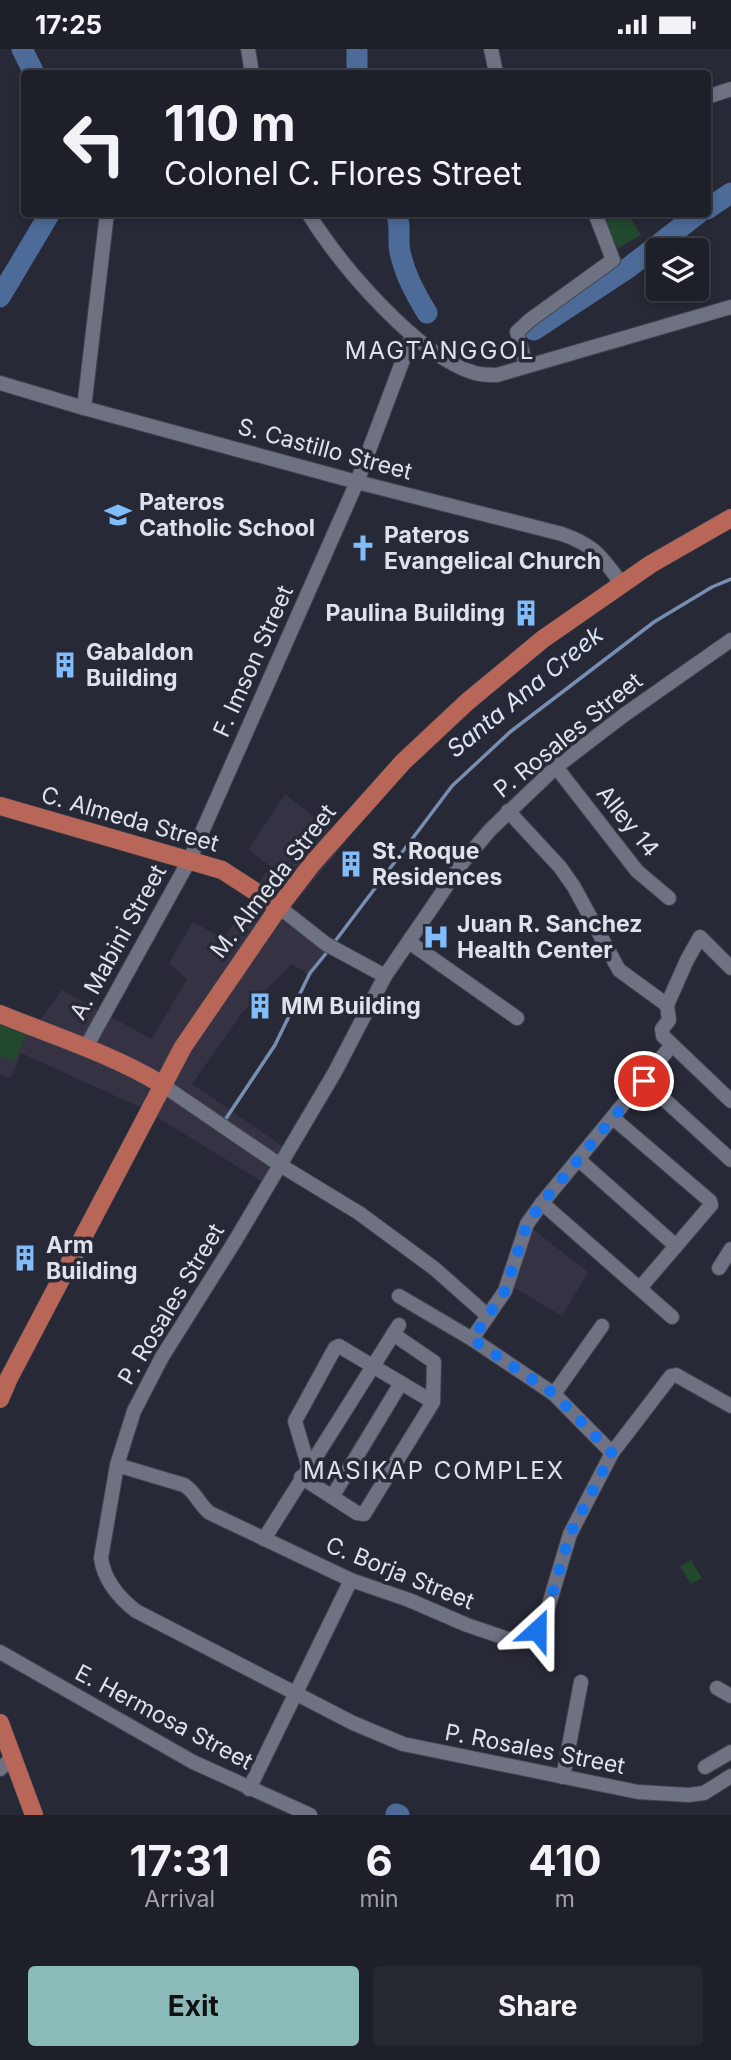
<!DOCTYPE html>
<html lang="en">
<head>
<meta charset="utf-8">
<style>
  :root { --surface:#1d1f29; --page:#252731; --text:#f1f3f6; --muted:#a0a2a8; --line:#3b3d46; --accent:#8bbbb9 }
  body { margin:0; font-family:Inter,sans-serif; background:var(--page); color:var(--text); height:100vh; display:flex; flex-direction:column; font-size:26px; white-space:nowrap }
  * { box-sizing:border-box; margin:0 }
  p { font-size:23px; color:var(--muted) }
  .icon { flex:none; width:38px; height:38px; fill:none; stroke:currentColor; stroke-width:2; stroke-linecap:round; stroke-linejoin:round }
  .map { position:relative; height:1766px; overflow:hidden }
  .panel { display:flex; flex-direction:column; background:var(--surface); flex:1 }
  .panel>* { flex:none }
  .top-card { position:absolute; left:21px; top:21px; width:690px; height:147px; border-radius:7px; box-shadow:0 4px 10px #0003,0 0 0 2px var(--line); background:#1d1f29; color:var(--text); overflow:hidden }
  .fabs { position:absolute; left:646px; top:189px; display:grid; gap:14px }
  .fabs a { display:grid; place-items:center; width:63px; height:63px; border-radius:7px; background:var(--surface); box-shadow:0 4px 10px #0003,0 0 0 2px var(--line); font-size:35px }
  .pin { position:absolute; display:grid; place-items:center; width:60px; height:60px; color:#fff; margin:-30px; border:4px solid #fff; border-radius:50%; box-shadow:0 2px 7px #0007 }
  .me { position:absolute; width:77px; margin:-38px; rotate:24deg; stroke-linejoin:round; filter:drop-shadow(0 0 5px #0008) }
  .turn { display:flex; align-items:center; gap:24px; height:147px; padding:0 28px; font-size:32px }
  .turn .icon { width:91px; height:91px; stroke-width:2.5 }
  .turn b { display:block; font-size:49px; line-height:60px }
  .eta { display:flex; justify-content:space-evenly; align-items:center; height:119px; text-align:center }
  .eta b { font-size:42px; font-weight:700; line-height:49px }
  .action { display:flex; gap:14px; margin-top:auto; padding:14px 28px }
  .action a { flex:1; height:80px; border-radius:7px; background:var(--accent); color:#111; font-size:28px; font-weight:700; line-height:80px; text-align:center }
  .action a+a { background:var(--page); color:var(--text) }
  .status { display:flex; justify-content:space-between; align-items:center; height:49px; padding:0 35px; background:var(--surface); direction:ltr }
  .status svg { height:19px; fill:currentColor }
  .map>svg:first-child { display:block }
</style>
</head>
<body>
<div class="status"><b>17:25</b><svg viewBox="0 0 49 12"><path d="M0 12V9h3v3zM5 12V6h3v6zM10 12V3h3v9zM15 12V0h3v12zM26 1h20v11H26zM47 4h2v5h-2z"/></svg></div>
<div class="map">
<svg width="731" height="1766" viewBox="0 0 731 1766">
  <rect width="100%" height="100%" fill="#272937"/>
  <g fill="#353343">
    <polygon points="285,745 346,793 289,861 334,897 311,927 292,915 242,964 192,1035 284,1098 264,1134 144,1060 21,1004 11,1029 0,1025 0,957 39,972 62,941 152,990 187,930 169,914 193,873 224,890 270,817 248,801"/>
    <polygon points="526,1175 588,1223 562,1267 510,1236"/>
  </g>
  <g fill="#22482d">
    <polygon points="619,165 628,165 641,186 618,199 603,174"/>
    <polygon points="0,970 28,981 14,1013 0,1007"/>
    <polygon points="691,1511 702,1529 691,1535 680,1517"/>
  </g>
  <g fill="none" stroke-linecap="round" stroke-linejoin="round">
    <g stroke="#788eb1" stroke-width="3.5">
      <polyline points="333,895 452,737 510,683 654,573 712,538 731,530"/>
      <polyline points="223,1074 275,996 310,924 328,902"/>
    </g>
    <g stroke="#4c6b98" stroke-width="21">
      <polyline points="22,0 34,24"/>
      <polyline points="357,24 357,0"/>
      <polyline points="707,160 731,144"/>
      <path d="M396 164C402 177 397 189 400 203 405 226 415 244 427 264"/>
      <polyline points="0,248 50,164"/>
      <polyline points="534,281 628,219 699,164"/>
      <polyline points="396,1765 399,1766"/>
    </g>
    <g stroke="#42444f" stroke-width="16">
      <g id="minor">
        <polyline points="248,0 252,24"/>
        <polyline points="491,0 496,24"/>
        <polyline points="707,48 731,40"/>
        <path d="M308 164C340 216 417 307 475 324 482 326 490 326 497 326L731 258"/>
        <polyline points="526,316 517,283 530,271 613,211 595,164"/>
        <path d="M0 334 84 359 357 433 562 485C596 497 601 508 622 535"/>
        <polyline points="84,359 107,164"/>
        <path d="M731 591 624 666 556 718 490 781 462 814 433 857 385 927 335 1023 235 1192 162 1308 134 1362 117 1416 101 1509C104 1531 118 1548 136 1562L353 1674 403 1695 638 1743 689 1746 704 1744 731 1727"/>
        <polyline points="556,718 637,822 669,849"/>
        <polyline points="508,762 560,818 574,838 619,921 667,956 669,971 662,980 663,987 731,1052"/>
        <polyline points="279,858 326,895 385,927"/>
        <polyline points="409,893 517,969"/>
        <polyline points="667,956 687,911 700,888 731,919"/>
        <polyline points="86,998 190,810 357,433 412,287"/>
        <polyline points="644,1032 731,1111"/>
        <polyline points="161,1035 280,1116 359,1164 435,1220 488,1267"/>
        <polyline points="613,1069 710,1152 711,1156 640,1239"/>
        <polyline points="579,1111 676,1197"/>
        <polyline points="542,1154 672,1268"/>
        <polyline points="719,1219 731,1200"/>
        <polyline points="399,1247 472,1290 554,1345 612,1404"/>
        <polyline points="472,1290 505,1242 527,1175 542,1154 672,996"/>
        <polyline points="554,1345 602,1277"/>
        <path d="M117 1416 184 1436C196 1443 199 1456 210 1464L351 1531 409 1551 467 1576 508 1590H520L537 1581 545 1569 570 1485 612 1404 671 1327 676 1326 731 1357"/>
        <polyline points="308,1416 295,1372 335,1299 339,1297 433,1353"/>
        <polyline points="301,1428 357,1464 364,1465 433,1353 434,1313 393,1285"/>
        <polyline points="332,1448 401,1334"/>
        <polyline points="264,1490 399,1276"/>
        <polyline points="0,1603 193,1713 310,1766"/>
        <polyline points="717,1639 731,1647"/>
        <polyline points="705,1718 731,1703"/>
        <polyline points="0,1720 12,1709"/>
        <polyline points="563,1728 581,1633"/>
        <polyline points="249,1740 351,1531"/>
      </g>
    </g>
    <g stroke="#42444f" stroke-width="19">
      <g id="major">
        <polyline points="0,757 222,821 279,858"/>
        <path d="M0 965C54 987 111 1005 161 1035"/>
        <polyline points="0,1350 9,1329 183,998 279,858 312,815 403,713 467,653 543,590 651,515 731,469"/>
        <polyline points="0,1674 34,1766"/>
      </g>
    </g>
    <use href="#minor" stroke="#6f7283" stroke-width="14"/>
    <use href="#major" stroke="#b86658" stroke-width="18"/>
  </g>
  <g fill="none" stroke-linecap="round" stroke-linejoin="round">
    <polyline stroke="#1a73e8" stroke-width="12" stroke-dasharray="0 21.6" points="537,1581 545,1569 570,1485 612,1404 554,1345 472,1290 505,1242 527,1175 542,1154 644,1032"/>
  </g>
  <defs>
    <g id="school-bare" transform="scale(2.1)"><path d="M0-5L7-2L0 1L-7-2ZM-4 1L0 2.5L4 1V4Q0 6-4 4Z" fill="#81bdfa" stroke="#272937" stroke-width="2.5" paint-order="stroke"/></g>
    <g id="church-bare" transform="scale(2.1)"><path d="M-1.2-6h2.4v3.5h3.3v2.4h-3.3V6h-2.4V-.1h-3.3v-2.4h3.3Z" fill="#81bdfa" stroke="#272937" stroke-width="2.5" paint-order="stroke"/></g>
    <g id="building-bare" transform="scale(2.1)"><path d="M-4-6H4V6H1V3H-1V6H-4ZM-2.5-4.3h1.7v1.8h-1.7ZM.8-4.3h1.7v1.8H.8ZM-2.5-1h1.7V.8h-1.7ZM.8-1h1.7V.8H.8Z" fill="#81bdfa" stroke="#272937" stroke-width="2.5" paint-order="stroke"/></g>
    <g id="hospital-bare" transform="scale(2.1)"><path d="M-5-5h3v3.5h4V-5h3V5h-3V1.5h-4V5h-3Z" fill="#81bdfa" stroke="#272937" stroke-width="2.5" paint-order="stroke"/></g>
  </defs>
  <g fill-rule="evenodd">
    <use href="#school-bare" x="118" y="466"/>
    <use href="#church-bare" x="363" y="499"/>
    <use href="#building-bare" x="526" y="564"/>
    <use href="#building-bare" x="65" y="616"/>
    <use href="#building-bare" x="351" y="815"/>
    <use href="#hospital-bare" x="436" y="888"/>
    <use href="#building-bare" x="260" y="957"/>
    <use href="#building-bare" x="25" y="1209"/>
  </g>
  <g text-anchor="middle" stroke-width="7" stroke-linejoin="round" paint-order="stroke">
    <g font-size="23" fill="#dfe1eb" stroke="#272937">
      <text transform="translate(325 400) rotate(15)" y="8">S. Castillo Street</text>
      <text transform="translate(253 612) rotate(-66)" y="8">F. Imson Street</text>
      <text transform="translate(568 686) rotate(-39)" y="8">P. Rosales Street</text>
      <text transform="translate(130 770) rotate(16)" y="8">C. Almeda Street</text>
      <text transform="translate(628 772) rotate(51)" y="8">Alley 14</text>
      <text transform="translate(273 832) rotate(-52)" y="8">M. Almeda Street</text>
      <text transform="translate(118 893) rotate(-61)" y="8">A. Mabini Street</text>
      <text transform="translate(171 1255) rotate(-59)" y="8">P. Rosales Street</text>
      <text transform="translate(400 1524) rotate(22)" y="8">C. Borja Street</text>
      <text transform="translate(164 1668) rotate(28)" y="8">E. Hermosa Street</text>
      <text transform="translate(535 1700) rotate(11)" y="8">P. Rosales Street</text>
    </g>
    <g font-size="23" font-weight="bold" fill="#dfe1eb" stroke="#272937" text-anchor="start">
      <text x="139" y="461">Pateros<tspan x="139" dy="26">Catholic School</tspan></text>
      <text x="384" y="494">Pateros<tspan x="384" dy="26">Evangelical Church</tspan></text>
      <text x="505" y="572" text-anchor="end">Paulina Building</text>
      <text x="86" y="611">Gabaldon<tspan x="86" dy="26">Building</tspan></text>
      <text x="372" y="810">St. Roque<tspan x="372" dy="26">Residences</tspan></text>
      <text x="457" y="883">Juan R. Sanchez<tspan x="457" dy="26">Health Center</tspan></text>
      <text x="281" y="965">MM Building</text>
      <text x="46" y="1204">Arm<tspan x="46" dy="26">Building</tspan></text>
    </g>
    <g font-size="24" letter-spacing="2" fill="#dfe1eb" stroke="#272937">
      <text x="440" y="310">MAGTANGGOL</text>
      <text x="434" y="1430">MASIKAP COMPLEX</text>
    </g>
    <g font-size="24" font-style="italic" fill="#dae4f2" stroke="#272937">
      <text transform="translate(525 643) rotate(-39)" y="8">Santa Ana Creek</text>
    </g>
  </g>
</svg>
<div class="fabs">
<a><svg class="icon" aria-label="layers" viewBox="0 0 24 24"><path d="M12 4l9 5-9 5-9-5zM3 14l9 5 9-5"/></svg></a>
</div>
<div class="pin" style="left:644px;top:1032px;background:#d93025"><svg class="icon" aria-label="arrive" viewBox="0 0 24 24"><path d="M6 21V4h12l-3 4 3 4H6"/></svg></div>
<svg class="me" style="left:537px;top:1581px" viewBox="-20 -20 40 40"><path d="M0-17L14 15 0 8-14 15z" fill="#1a73e8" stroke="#fff" stroke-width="4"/></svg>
<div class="top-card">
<div class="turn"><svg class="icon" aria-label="left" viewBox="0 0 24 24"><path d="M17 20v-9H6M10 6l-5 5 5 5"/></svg><div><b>110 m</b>Colonel C. Flores Street</div></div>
</div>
</div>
<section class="panel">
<div class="eta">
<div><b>17:31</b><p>Arrival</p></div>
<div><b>6</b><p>min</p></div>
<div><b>410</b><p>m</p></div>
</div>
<div class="action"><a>Exit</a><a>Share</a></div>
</section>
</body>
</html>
